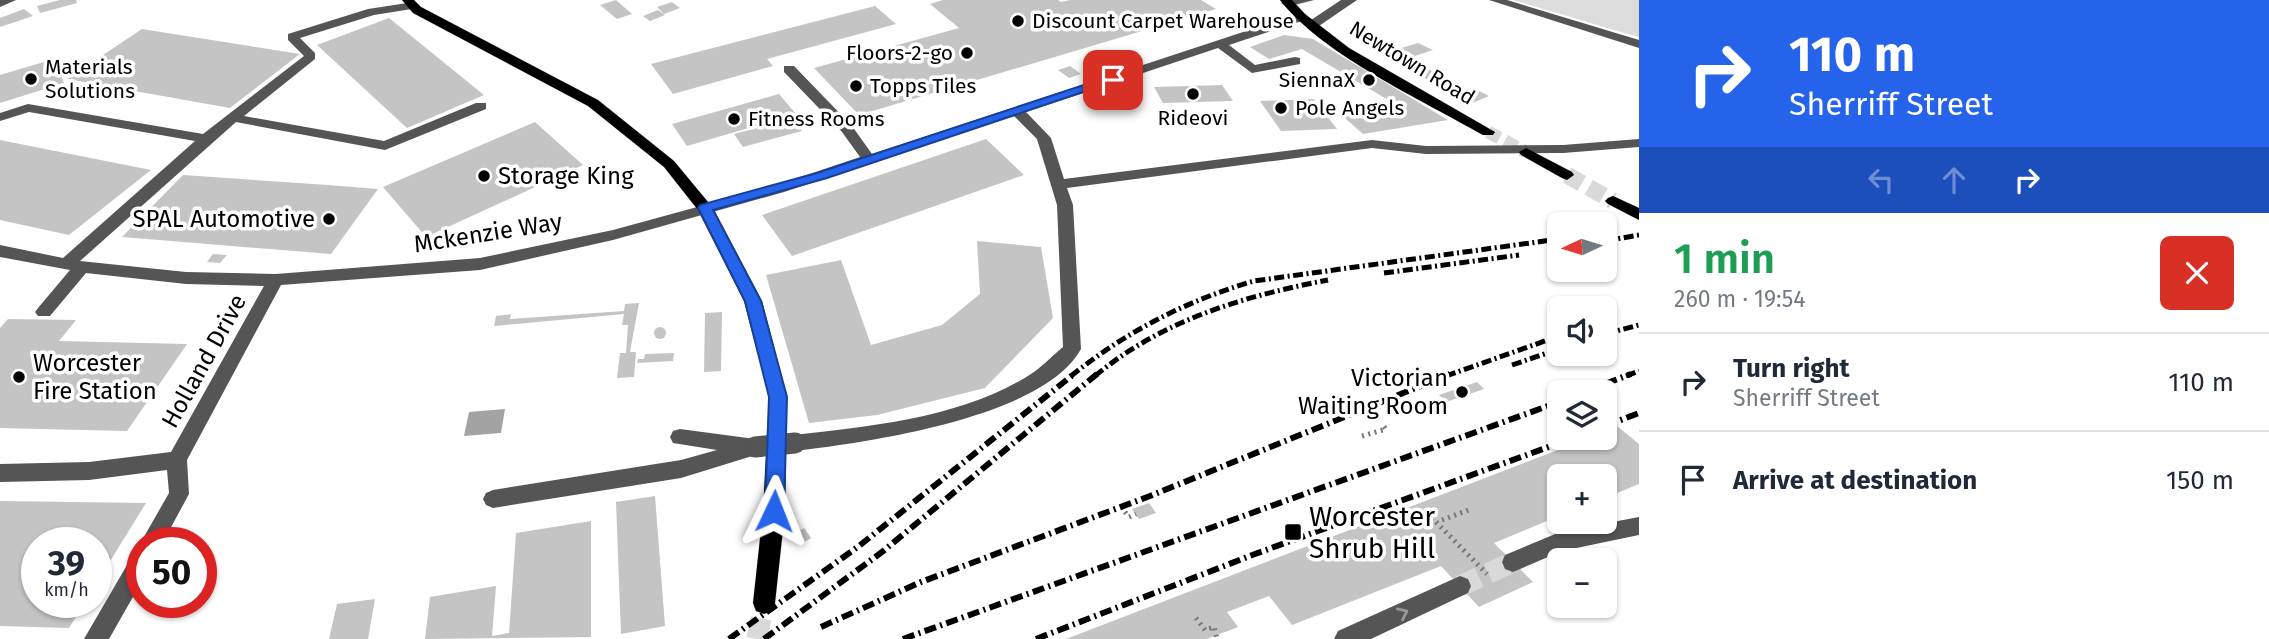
<!DOCTYPE html>
<html lang="en">
<head>
<meta charset="utf-8">
<style>
  :root { --surface:#fff; --page:#f2f2f3; --text:#1f2937; --muted:#747a83; --line:#e0e1e3 }
  body { margin:0; font-family:"Fira Sans",sans-serif; background:var(--page); color:var(--text); height:100vh; display:flex; flex-direction:column; font-size:26px; white-space:nowrap }
  * { box-sizing:border-box; margin:0 }
  p { font-size:23px; color:var(--muted) }
  .icon { flex:none; width:38px; height:38px; fill:none; stroke:currentColor; stroke-width:2; stroke-linecap:round; stroke-linejoin:round }
  .map { position:relative; flex:1; overflow:hidden }
  .sheet { display:flex; flex-direction:column; background:var(--surface); width:630px }
  .sheet>* { flex:none }
  .top-card { background:#2563eb; color:#fff; overflow:hidden }
  .needle { width:46px; rotate:266deg }
  .fabs { position:absolute; left:1547px; top:212px; display:grid; gap:14px }
  .fabs a { display:grid; place-items:center; width:70px; height:70px; border-radius:10px; background:var(--surface); box-shadow:0 2px 5px #0004; font-size:35px }
  .speed { position:absolute; left:21px; top:527px; display:flex; gap:14px; font-size:35px; font-weight:700; text-align:center }
  .speed>* { display:grid; place-content:center; width:91px; height:91px; border-radius:50%; background:var(--surface); box-shadow:0 2px 5px #0004; line-height:1 }
  .speed small { font-size:18px; font-weight:400 }
  .speed .limit { border:10px solid #d22; background:#fff; color:#111 }
  .pin { position:absolute; display:grid; place-items:center; width:60px; height:60px; color:#fff; margin:-30px; border-radius:14px; box-shadow:0 4px 10px #0006 }
  .me { position:absolute; width:77px; margin:-38px; rotate:2deg; stroke-linejoin:round; filter:drop-shadow(0 0 5px #0008) }
  .turn { display:flex; align-items:center; gap:24px; height:147px; padding:0 35px; font-size:32px }
  .turn .icon { width:91px; height:91px; stroke-width:2.5 }
  .turn b { display:block; font-size:49px; line-height:60px }
  .lanes { display:flex; align-items:center; height:66px; padding:0 35px; background:#0003; justify-content:center; gap:35px; direction:ltr }
  .lanes .off { opacity:.35 }
  .round { display:grid; place-items:center; flex:none; width:74px; height:74px; border-radius:10px; background:var(--page) }
  .overview { display:flex; align-items:center; justify-content:space-between; height:119px; padding:0 35px }
  h1 { font-size:42px; font-weight:600; line-height:52px; color:#1e9e55 }
  ul { padding:0; list-style:none }
  li { display:flex; align-items:center; gap:21px; height:98px; padding:0 35px; border-top:2px solid var(--line) }
  li div { flex:1 }
  li b { display:block; font-size:26px }
  li em { font-style:normal }
  main { display:flex; flex:1; min-height:0 }
  .map>svg:first-child { display:block }
</style>
</head>
<body>
<main>
<div class="map">
<svg width="1639" height="639" viewBox="0 0 1639 639">
  <rect width="100%" height="100%" fill="#fff"/>
  <polygon fill="#dcdcdc" points="1513,0 1639,0 1639,37 1624,33"/>
  <polygon fill="#a3a3a3" points="505,409 501,433 464,436 469,412"/>
  <g fill="#c4c4c4">
    <polygon points="60,0 76,0 77,3 40,13 37,6"/>
    <polygon points="616,0 632,14 617,19 600,5"/>
    <polygon points="943,0 1058,0 1061,2 1070,0 1201,0 1216,9 859,115 814,68 959,28 930,4"/>
    <polygon points="672,2 680,8 664,14 657,7"/>
    <polygon points="875,6 896,24 767,59 773,66 673,94 651,64"/>
    <polygon points="24,9 33,16 0,27 0,18"/>
    <polygon points="658,10 665,15 650,21 643,16"/>
    <polygon points="389,18 484,95 407,128 317,45"/>
    <polygon points="142,29 300,54 230,108 67,79"/>
    <polygon points="1284,35 1313,39 1448,120 1363,134 1339,113 1395,104 1302,49 1269,59 1250,47"/>
    <polygon points="1418,43 1433,50 1409,58 1467,91 1473,88 1489,96 1470,104 1382,54"/>
    <polygon points="54,59 64,83 0,103 0,75"/>
    <polygon points="1070,66 1081,74 1069,78 1058,70"/>
    <polygon points="1222,85 1233,101 1163,103 1154,87"/>
    <polygon points="779,94 796,114 687,146 672,124"/>
    <polygon points="1314,99 1337,129 1281,131 1260,101"/>
    <polygon points="793,119 802,131 743,147 734,134"/>
    <polygon points="535,122 583,165 426,237 383,187"/>
    <polygon points="986,139 1024,175 792,256 762,215"/>
    <polygon points="0,140 151,170 69,235 0,220"/>
    <polygon points="183,175 328,185 378,189 331,254 122,237"/>
    <polygon points="977,241 1041,247 1053,318 985,388 877,415 809,423 766,275 841,260 871,345 942,325 980,294"/>
    <polygon points="213,254 227,255 220,263 207,262"/>
    <polygon points="639,303 630,352 636,352 634,377 617,378 620,353 626,353 628,325 622,325 624,314 494,326 496,316 511,314 510,319 624,311 625,304"/>
    <polygon points="722,312 721,371 704,372 705,313"/>
    <polygon points="8,319 76,320 59,341 187,344 127,431 0,428 0,328"/>
    <circle cx="660" cy="333" r="6"/>
    <polygon points="674,353 673,361 637,363 638,359 644,359 645,354"/>
    <polygon points="1477,382 1484,389 1446,402 1439,395"/>
    <polygon points="1617,426 1639,444 1639,484 1605,498 1605,476 1559,476 1559,516 1494,543 1533,582 1479,607 1441,566 1292,625 1269,596 1227,612 1238,627 1207,639 1066,639 1589,438 1605,438 1605,431"/>
    <polygon points="655,496 665,626 621,634 616,502"/>
    <polygon points="0,501 146,503 96,584 96,542 37,542 37,602 85,602 69,628 0,626"/>
    <polygon points="1149,503 1156,513 1139,519 1132,509"/>
    <polygon points="591,521 591,637 425,639 430,597 496,586 492,636 509,633 516,533"/>
    <polygon points="804,528 811,538 803,543 796,533"/>
    <polygon points="375,599 368,639 329,639 337,604"/>
  </g>
  <g fill="none" stroke-linecap="round" stroke-linejoin="round">
    <polyline stroke="#d9d9d9" stroke-width="21" stroke-dasharray="21 10" stroke-linecap="butt" points="1460,586 1513,562"/>
    <polyline stroke="#d9d9d9" stroke-width="13" stroke-dasharray="13 6" stroke-linecap="butt" points="1488,132 1526,152"/>
    <polyline stroke="#d9d9d9" stroke-width="17" stroke-dasharray="17 8" stroke-linecap="butt" points="1567,175 1613,201"/>
    <polyline stroke="#d9d9d9" stroke-width="21" stroke-dasharray="21 10" stroke-linecap="butt" points="757,639 764,603"/>
    <g stroke="#dbdbdb" stroke-width="1">
      <g id="major">
        <polygon points="402,0 414,0 421,7 598,100 674,161 713,208 762,301 787,397 785,511 775,603 772,611 764,614 756,611 753,603 763,511 769,397 744,301 698,210 664,167 588,106 413,13"/>
        <path d="M1280 0H1292L1305 14 1349 48 1495 132 1493 135H1483C1422 100 1323 55 1280 0Z"/>
        <polygon points="1526,148 1572,172 1574,175 1567,180 1562,178 1521,155 1519,152"/>
        <polygon points="1613,196 1639,208 1639,220 1608,204 1605,201 1608,198"/>
      </g>
    </g>
    <g stroke="#777" stroke-width="5" stroke-dasharray="2 4.5" stroke-linecap="butt">
      <polyline points="1362,436 1386,429 1382,424"/>
      <polyline points="1125,512 1129,517 1136,514"/>
      <polyline points="1442,520 1471,509"/>
      <polyline points="1436,522 1487,574"/>
      <polyline points="1196,618 1205,630 1214,627 1217,639"/>
    </g>
    <g fill="#555" fill-rule="evenodd">
      <polygon points="0,0 16,0 0,7"/>
      <polygon points="1314,0 1287,7 1281,3 1285,0"/>
      <polygon points="1341,0 1357,0 1316,28 1308,28 1308,22"/>
      <polygon points="1489,0 1507,0 1639,40 1639,48"/>
      <path d="M414 2 418 4V8L374 15 300 38 315 53V59L244 116 384 141 476 103H486V109L385 150 236 122 80 261 186 272 276 274 480 258 613 230 774 186 860 157 842 132 784 72V66H794L852 126 872 154 1301 13 1305 14V20L1229 45 1255 65 1295 57 1300 58V64L1252 73 1218 48 1026 112 1051 138 1064 179 1372 140 1426 146 1563 145 1639 139V147L1563 153 1426 154 1372 148 1067 188 1073 205 1081 349C1043 418 867 442 795 451L788 449 785 443 788 437 795 435C874 426 967 417 1034 372 1045 364 1053 355 1063 347L1057 205 1037 139 1014 116 784 192 613 240 480 270 281 285 187 460 189 494 163 542H141L169 493 167 470 89 480 0 482V464L89 462 171 452 264 286 186 284 86 273 50 316H38L35 312 38 308 70 270 0 257V245L63 258 195 141 29 112 0 121V113L28 104 203 134 304 56 288 40V34L368 9Z"/>
      <polygon points="680,429 755,439 762,441 765,447 762,453 681,478 493,508 486,505 483,499 486,493 493,490 681,460 717,450 673,443 670,437 673,431"/>
      <polygon points="1639,517 1639,535 1562,551 1513,572 1505,569 1502,562 1505,555 1560,532"/>
      <polygon points="142,550 142,581 109,639 84,639 134,553"/>
      <polygon points="1460,576 1468,579 1471,586 1468,593 1371,639 1334,639 1338,631"/>
    </g>
    <use href="#major" fill="#000" fill-rule="evenodd"/>
    <g stroke="#000" stroke-width="5" stroke-dasharray="10 3.5 2 3.5" stroke-linecap="butt">
      <polyline points="1605,241 1639,235"/>
      <polyline points="1384,273 1519,255"/>
      <polyline points="1605,334 1639,325"/>
      <polyline points="1512,365 1559,349"/>
      <path d="M1071 376C1127 331 1186 301 1254 281L1559 239"/>
      <path d="M1095 376C1162 320 1244 296 1328 280"/>
      <polyline points="1446,376 1559,336"/>
      <polyline points="1626,376 1639,371"/>
    </g>
    <g stroke="#000" stroke-width="6" stroke-dasharray="12 4.5 2 4.5" stroke-linecap="butt">
      <polyline points="1584,392 1631,374"/>
      <polyline points="1605,426 1639,413"/>
      <polyline points="821,627 921,582 1150,496 1450,374"/>
      <polyline points="729,639 859,546 1074,374"/>
      <polyline points="764,639 882,552 1097,374"/>
      <polyline points="903,639 1559,402"/>
      <polyline points="1036,639 1255,554 1573,438"/>
    </g>
    <polyline stroke="#555" stroke-width="21" points="755,447 795,443"/>
  </g>
  <defs><path id="oneway-chevron" d="M-2-3.5L2.5 0L-2 3.5" fill="none" stroke-width="1.6" stroke-linecap="round" stroke-linejoin="round" transform="scale(1.75)"/></defs>
  <use stroke="#999" href="#oneway-chevron" transform="translate(1403 613) rotate(-25)"/>
  <polygon fill="#2563eb" stroke="#184099" stroke-width="2" points="1108,77 1119,80 827,178 713,210 761,301 787,397 784,511 781,517 774,520 768,517 765,511 769,397 745,301 698,208 700,205 817,173"/>
  <g fill="#000" stroke="#fff" stroke-width="2.5">
    <circle cx="1018" cy="21" r="7"/>
    <circle cx="967" cy="53" r="7"/>
    <circle cx="31" cy="79" r="7"/>
    <circle cx="1369" cy="80" r="7"/>
    <circle cx="856" cy="86" r="7"/>
    <circle cx="1193" cy="94" r="7"/>
    <circle cx="1281" cy="108" r="7"/>
    <circle cx="734" cy="119" r="7"/>
    <circle cx="484" cy="176" r="7"/>
    <circle cx="329" cy="219" r="7"/>
    <circle cx="19" cy="377" r="7"/>
    <circle cx="1462" cy="392" r="7"/>
    <rect x="1284" y="523" width="18" height="18" rx="3.5"/>
  </g>
  <g text-anchor="middle" stroke-width="7" stroke-linejoin="round" paint-order="stroke">
    <g font-size="21" fill="#000" stroke="#fff" text-anchor="start">
      <text x="1032" y="28">Discount Carpet Warehouse</text>
      <text x="953" y="60" text-anchor="end">Floors-2-go</text>
      <text x="45" y="74">Materials<tspan x="45" dy="24">Solutions</tspan></text>
      <text x="1355" y="87" text-anchor="end">SiennaX</text>
      <text x="870" y="93">Topps Tiles</text>
      <text x="1295" y="115">Pole Angels</text>
      <text x="1193" y="125" text-anchor="middle">Rideovi</text>
      <text x="748" y="126">Fitness Rooms</text>
    </g>
    <g font-size="21" fill="#000" stroke="#fff">
      <text transform="translate(1412 63) rotate(31)" y="7">Newtown Road</text>
    </g>
    <g font-size="24" fill="#000" stroke="#fff" text-anchor="start">
      <text x="498" y="184">Storage King</text>
      <text x="315" y="227" text-anchor="end">SPAL Automotive</text>
      <text x="33" y="371">Worcester<tspan x="33" dy="28">Fire Station</tspan></text>
      <text x="1448" y="386" text-anchor="end">Victorian<tspan x="1448" dy="28">Waiting Room</tspan></text>
    </g>
    <g font-size="24" fill="#000" stroke="#fff">
      <text transform="translate(488 233) rotate(-9)" y="8">Mckenzie Way</text>
      <text transform="translate(204 361) rotate(-61)" y="8">Holland Drive</text>
    </g>
    <g font-size="28" fill="#000" stroke="#fff" text-anchor="start">
      <text x="1309" y="526">Worcester<tspan x="1309" dy="32">Shrub Hill</tspan></text>
    </g>
  </g>
</svg>
<div class="fabs">
<a><svg class="needle" viewBox="-14 -14 28 28"><path d="M0-13l5 13h-10z" fill="#e53935"/><path d="M0 13l5-13h-10z" fill="#747a83"/></svg></a>
<a><svg class="icon" aria-label="sound" viewBox="0 0 24 24"><path d="M4 9h4l5-4v14l-5-4H4zM17 9q2 3 0 6"/></svg></a>
<a><svg class="icon" aria-label="layers" viewBox="0 0 24 24"><path d="M12 4l9 5-9 5-9-5zM3 14l9 5 9-5"/></svg></a>
<a>+</a>
<a>−</a>
</div>
<div class="speed"><div>39<small>km/h</small></div><div class="limit">50</div></div>
<div class="pin" style="left:1113px;top:80px;background:#d93025"><svg class="icon" aria-label="arrive" viewBox="0 0 24 24"><path d="M6 21V4h12l-3 4 3 4H6"/></svg></div>
<svg class="me" style="left:774px;top:511px" viewBox="-20 -20 40 40"><path d="M0-17L14 15 0 8-14 15z" fill="#2563eb" stroke="#fff" stroke-width="4"/></svg>
</div>
<section class="sheet">
<div class="top-card">
<div class="turn"><svg class="icon" aria-label="right" viewBox="0 0 24 24"><path d="M7 20v-9h11M14 6l5 5-5 5"/></svg><div><b>110 m</b>Sherriff Street</div></div>
<div class="lanes"><svg class="icon off" aria-label="left" viewBox="0 0 24 24"><path d="M17 20v-9H6M10 6l-5 5 5 5"/></svg><svg class="icon off" aria-label="ahead" viewBox="0 0 24 24"><path d="M12 20V5M6 11l6-6 6 6"/></svg><svg class="icon" aria-label="right" viewBox="0 0 24 24"><path d="M7 20v-9h11M14 6l5 5-5 5"/></svg></div>
</div>
<div class="overview"><div><h1>1 min</h1><p>260 m · 19:54</p></div><a class="round" style="background:#d93025;color:#fff"><svg class="icon" aria-label="close" viewBox="0 0 24 24"><path d="M6 6l12 12M18 6L6 18"/></svg></a></div>
<ul>
<li><svg class="icon" aria-label="right" viewBox="0 0 24 24"><path d="M7 20v-9h11M14 6l5 5-5 5"/></svg><div><b>Turn right</b><p>Sherriff Street</p></div><em>110 m</em></li>
<li><svg class="icon" aria-label="arrive" viewBox="0 0 24 24"><path d="M6 21V4h12l-3 4 3 4H6"/></svg><div><b>Arrive at destination</b></div><em>150 m</em></li>
</ul>
</section>
</main>
</body>
</html>
